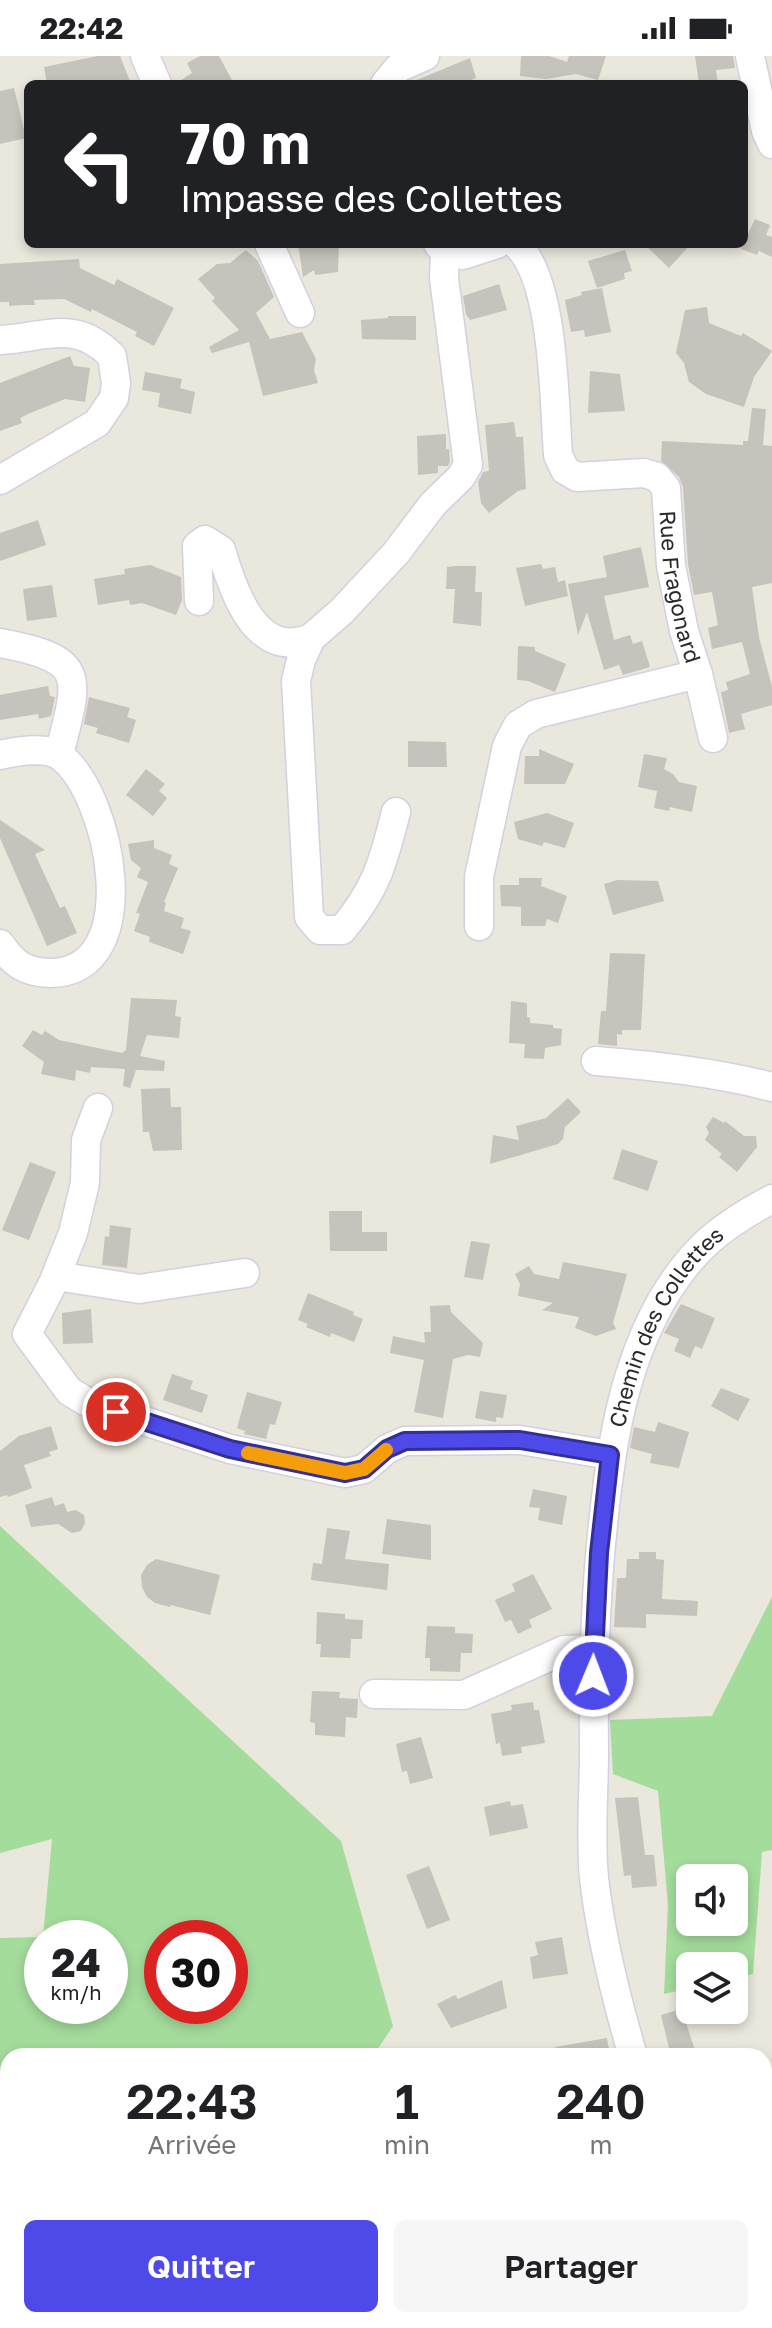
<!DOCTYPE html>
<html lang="fr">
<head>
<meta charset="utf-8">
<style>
  :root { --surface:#fff; --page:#f6f6f6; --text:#202124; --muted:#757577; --accent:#4e49e9 }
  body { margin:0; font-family:"Golos Text",sans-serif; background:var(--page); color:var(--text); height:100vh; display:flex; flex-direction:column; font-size:30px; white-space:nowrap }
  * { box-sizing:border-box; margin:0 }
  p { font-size:26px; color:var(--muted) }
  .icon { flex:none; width:44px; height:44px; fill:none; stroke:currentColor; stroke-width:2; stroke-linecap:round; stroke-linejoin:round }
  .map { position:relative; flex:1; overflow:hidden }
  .side { position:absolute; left:0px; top:1992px; width:772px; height:280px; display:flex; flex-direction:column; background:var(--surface); border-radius:24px 24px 0 0; box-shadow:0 4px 12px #0003 }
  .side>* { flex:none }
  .banner { position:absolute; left:24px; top:24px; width:724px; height:168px; border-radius:12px; box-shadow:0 4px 12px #0003; background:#202124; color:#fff; overflow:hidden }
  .controls { position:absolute; left:676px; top:1808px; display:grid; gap:16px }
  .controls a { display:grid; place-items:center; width:72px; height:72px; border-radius:12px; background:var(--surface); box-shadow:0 4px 12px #0003; font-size:40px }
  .speed { position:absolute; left:24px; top:1864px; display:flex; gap:16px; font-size:40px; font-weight:700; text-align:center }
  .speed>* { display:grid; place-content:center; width:104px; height:104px; border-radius:50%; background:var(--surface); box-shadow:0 4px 12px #0003; line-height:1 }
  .speed small { font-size:20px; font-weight:400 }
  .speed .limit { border:12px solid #d22; background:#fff; color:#111 }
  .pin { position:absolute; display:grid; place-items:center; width:68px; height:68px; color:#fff; margin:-34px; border:4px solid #fff; border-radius:50%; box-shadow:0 2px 8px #0007 }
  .me { position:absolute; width:88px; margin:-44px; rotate:1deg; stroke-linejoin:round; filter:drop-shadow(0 0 6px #0008) }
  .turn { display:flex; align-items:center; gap:28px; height:168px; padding:0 24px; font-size:36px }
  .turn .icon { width:104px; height:104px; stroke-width:2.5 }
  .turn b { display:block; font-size:56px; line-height:68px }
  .eta { display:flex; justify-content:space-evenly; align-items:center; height:136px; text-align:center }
  .eta b { font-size:48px; font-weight:600; line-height:56px }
  .action { display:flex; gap:16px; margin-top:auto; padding:16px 24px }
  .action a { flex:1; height:92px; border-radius:12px; background:var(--accent); color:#fff; font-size:32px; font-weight:600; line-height:92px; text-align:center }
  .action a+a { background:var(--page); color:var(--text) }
  .status { display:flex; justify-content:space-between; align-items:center; height:56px; padding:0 40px; background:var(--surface); direction:ltr }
  .status svg { height:22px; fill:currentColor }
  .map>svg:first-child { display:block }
</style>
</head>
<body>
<div class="status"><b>22:42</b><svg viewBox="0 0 49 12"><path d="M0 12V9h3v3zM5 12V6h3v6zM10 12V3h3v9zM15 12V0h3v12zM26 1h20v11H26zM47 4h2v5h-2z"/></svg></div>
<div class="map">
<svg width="772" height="2272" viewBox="0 0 772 2272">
  <rect width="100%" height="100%" fill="#eae7dc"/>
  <g fill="#a4dc9c" fill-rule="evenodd">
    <path d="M0 1470 341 1785 393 1970 373 2000H8V2124L2 2127 0 2132V1882L43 1881 52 1783 0 1797ZM42 1882H110V1950H42ZM162 1882H230V1950H162Z"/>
    <path d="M772 1541V1794L762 1796 753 1918 734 1922V1910H690V1932L664 1938 668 1849 658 1735 613 1718 610 1664 712 1660ZM690 1822H734V1866H690Z"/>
  </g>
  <g fill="#c5c3bb">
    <polygon points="98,0 120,0 131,28 47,28 44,11"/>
    <polygon points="200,0 219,0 234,28 175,28 192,17 187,7"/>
    <polygon points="521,0 549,0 567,6 569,0 606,0 598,24 576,18 546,23 520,20"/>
    <polygon points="695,0 733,0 735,12 716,14 718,28 699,28"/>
    <polygon points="470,2 476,22 460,28 407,28"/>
    <polygon points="14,32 26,82 0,88 0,35"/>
    <polygon points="755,163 770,169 766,179 772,181 772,201 759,195 757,199 741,193"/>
    <polygon points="298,188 339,188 338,216 315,219 314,214 303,221"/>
    <polygon points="644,188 691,188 669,212"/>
    <polygon points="246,194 258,205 274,241 256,257 270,283 302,276 316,303 314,314 318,327 263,340 249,286 212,297 209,291 239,274 212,245 215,242 198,223 217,208 230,207"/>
    <polygon points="625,194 632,215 624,217 625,223 597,232 588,205"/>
    <polygon points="79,203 80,212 114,229 117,223 174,252 154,290 135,280 137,276 92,253 91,256 64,243 34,244 35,249 22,249 9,250 9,246 0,246 0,208"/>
    <polygon points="499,228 507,254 470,264 466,258 463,240"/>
    <polygon points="602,232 611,276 585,281 584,274 571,276 565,244 582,239 581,236"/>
    <polygon points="707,251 709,267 741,280 743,277 772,295 754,321 744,351 706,338 689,326 684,307 676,297 685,254"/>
    <polygon points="388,260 416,260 416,284 362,283 361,264 388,262"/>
    <polygon points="70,300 74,310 90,312 85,346 65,343 28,358 20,362 22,367 0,375 0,327"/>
    <polygon points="590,315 620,318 625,355 588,357"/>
    <polygon points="145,316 182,323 180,332 195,336 191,358 158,351 160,337 142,334"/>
    <polygon points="752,352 766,353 763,389 772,390 772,527 752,531 759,581 772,631 772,649 741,658 745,673 729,677 721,636 728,634 726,626 750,618 742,586 712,593 708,572 718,569 712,536 694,539 688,508 683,431 679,421 661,405 662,385 743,389 743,385 748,385"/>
    <polygon points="514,366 516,381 523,381 526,433 518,435 489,457 481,447 478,426 483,416 489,415 485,369"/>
    <polygon points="446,378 446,393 449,393 450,405 448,410 438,410 438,417 418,419 417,380"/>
    <polygon points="38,464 46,489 0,505 0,477"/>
    <polygon points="641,491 649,531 604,540 614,584 630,579 633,588 642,585 650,611 623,619 619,609 604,614 587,556 578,579 568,528 607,521 603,500"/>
    <polygon points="541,508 543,513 555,511 558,526 565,524 568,540 525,550 516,512"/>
    <polygon points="150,509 181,521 182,544 176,559 142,547 130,549 129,544 98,549 94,523 125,518 124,513"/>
    <polygon points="455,510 476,510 475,536 482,536 481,570 453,567 455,533 446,533 447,511"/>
    <polygon points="52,529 57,561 27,565 23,533"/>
    <polygon points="518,590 535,591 535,595 566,608 555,636 528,625 517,624"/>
    <polygon points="48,630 50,640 55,641 51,660 39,663 38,658 0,664 0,639"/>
    <polygon points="89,641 130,652 127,661 136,664 129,687 96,677 98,672 84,668"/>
    <polygon points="408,685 446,686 447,711 408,711"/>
    <polygon points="539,693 574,708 565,728 524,728 525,700 539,700"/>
    <polygon points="644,698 667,702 664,713 673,718 679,726 697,730 692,756 670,751 669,755 654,752 657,735 638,731"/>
    <polygon points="146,713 165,728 159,735 167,742 153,760 126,739"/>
    <polygon points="547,757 574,767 565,792 544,786 542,790 518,783 514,766"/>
    <polygon points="0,764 45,794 35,798 60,852 65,850 77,877 47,890 0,782"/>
    <polygon points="154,784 154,792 172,799 169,808 178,812 164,846 166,847 164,855 184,862 181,872 191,875 183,898 149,886 150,881 134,875 140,858 136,857 148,826 137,821 141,812 131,804 128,788"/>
    <polygon points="519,822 542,822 541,830 567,840 558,867 547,863 545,870 521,870 521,851 501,850 500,829 519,829"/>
    <polygon points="617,824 658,825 664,845 613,859 604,828"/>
    <polygon points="610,897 645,898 641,974 622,974 622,979 617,978 617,990 598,988 601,955 606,955"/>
    <polygon points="131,942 177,944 175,960 181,961 179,982 147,979 140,1000 165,1005 164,1015 136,1014 130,1032 123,1030 125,1013 91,1011 90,1017 76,1014 75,1025 41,1018 44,1006 22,990 33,974 42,979 45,975 59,984 122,997 126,994"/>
    <polygon points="511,945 527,947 527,961 530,962 530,967 553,969 553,972 562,973 561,989 545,992 544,1003 524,1002 525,988 509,987"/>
    <polygon points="170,1032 171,1051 181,1051 182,1094 153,1095 149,1076 143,1076 141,1033"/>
    <polygon points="568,1042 581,1056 565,1071 563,1083 558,1088 490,1108 493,1079 519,1084 516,1070 546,1062"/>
    <polygon points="713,1061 724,1067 725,1065 744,1080 756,1080 757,1091 737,1116 719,1101 722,1098 705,1084 709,1077 706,1071"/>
    <polygon points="622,1093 658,1105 648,1135 613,1123"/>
    <polygon points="30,1106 56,1116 29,1184 2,1174"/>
    <polygon points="329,1155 362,1155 362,1176 387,1176 387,1195 330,1195"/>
    <polygon points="110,1169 131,1172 127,1212 102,1209 105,1180 109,1181"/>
    <polygon points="471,1185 490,1188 483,1224 464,1221"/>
    <polygon points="563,1206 627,1218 613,1267 616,1273 596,1280 575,1272 579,1261 542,1254 553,1247 518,1240 520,1228 515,1218 529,1210 534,1218 559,1223"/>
    <polygon points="308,1237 354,1256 353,1259 363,1263 354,1286 331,1277 330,1281 306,1271 308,1268 298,1264"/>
    <polygon points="681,1248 715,1262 702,1293 695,1290 690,1302 674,1295 679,1283 664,1277"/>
    <polygon points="450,1249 451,1256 483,1287 480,1301 468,1299 453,1303 443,1362 414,1356 424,1304 390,1297 393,1280 425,1287 424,1276 431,1276 430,1250"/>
    <polygon points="91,1253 93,1287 63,1288 62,1257"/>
    <polygon points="172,1318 193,1325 190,1333 208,1339 202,1357 163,1344"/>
    <polygon points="721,1332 750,1343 738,1365 711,1350"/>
    <polygon points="480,1335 507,1339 503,1362 496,1361 496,1366 475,1362"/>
    <polygon points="247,1336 282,1346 275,1369 270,1368 266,1383 244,1378 245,1375 237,1372"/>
    <polygon points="658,1366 689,1376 679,1412 650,1407 652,1398 630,1392 634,1371 655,1376"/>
    <polygon points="51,1370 58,1393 49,1396 51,1400 24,1409 32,1432 8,1441 7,1439 0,1441 0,1395 19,1380"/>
    <polygon points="533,1433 567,1440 562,1469 538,1464 540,1452 529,1451"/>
    <polygon points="52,1441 55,1450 64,1447 67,1456 76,1454 84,1459 85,1467 81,1475 72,1477 58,1468 31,1471 25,1449"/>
    <polygon points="387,1463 431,1469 431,1504 382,1498"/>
    <polygon points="327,1472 350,1475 345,1503 389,1508 387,1534 311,1524 313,1507 322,1508"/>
    <polygon points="639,1496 656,1496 656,1503 664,1504 662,1543 698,1545 697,1560 646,1558 646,1572 614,1571 617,1522 626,1522 627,1503 639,1503"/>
    <polygon points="156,1503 220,1519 210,1559 171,1549 170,1551 155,1547 147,1541 142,1531 141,1519 147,1509"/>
    <polygon points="533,1518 552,1553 529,1564 532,1571 518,1578 511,1564 505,1566 495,1544 515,1535 512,1528"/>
    <polygon points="317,1556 345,1558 345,1563 363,1564 362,1583 351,1583 350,1602 320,1601 321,1588 316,1588"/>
    <polygon points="427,1570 455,1571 455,1577 473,1578 472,1597 461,1597 460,1616 430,1615 430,1602 425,1602"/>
    <polygon points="312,1635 340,1636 339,1642 358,1643 357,1662 346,1661 345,1681 315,1679 315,1667 310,1666"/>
    <polygon points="533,1646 534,1654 539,1654 545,1687 521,1691 522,1697 502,1700 500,1687 496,1688 491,1658 512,1654 511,1649"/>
    <polygon points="421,1681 433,1722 410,1728 407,1715 402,1716 396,1688"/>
    <polygon points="638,1741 645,1799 654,1799 657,1830 632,1832 631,1819 624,1820 615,1742"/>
    <polygon points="510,1745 511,1750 523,1748 528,1772 490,1780 484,1751"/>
    <polygon points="429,1810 450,1864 427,1873 406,1819"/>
    <polygon points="562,1881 568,1918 533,1923 530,1901 538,1899 535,1886"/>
    <polygon points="502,1924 507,1952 451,1972 437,1948 455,1939 458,1943"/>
    <polygon points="681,1953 685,1964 697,2000 671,2000 661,1959"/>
    <polygon points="607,1982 610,2000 556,2000 555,1991"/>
  </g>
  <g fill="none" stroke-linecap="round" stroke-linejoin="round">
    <g stroke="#d1d1e0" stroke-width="31">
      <g id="minor">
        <polyline points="145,0 157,28"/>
        <polyline points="750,0 766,75 772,88"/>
        <polyline points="385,28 398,12 425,0"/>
        <polyline points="269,188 300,257"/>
        <polyline points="438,188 445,196 463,199 497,188"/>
        <path id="s1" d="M516 188C555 223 554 346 558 399L565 414 577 421 644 417 657 421 666 432 671 510 684 575 698 618 713 682"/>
        <path d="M0 284C45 282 74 262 112 300L116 327 114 342 97 367 0 424"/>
        <path d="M199 545 197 490 205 484 221 494C233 535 256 605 311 582"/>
        <path d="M0 587C90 603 78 622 59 699"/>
        <path d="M0 699C16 695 47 690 60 700 111 737 147 918 49 917 24 916 13 907 0 888"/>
        <path d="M396 756C383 807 377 832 342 874H320L309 861 296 625 301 604 311 582 342 555 396 497 433 448 461 421 468 409 444 222 445 196"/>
        <polyline points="479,870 479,821 507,690 518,669 536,658 698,618"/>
        <path d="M596 1005C656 1010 714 1016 772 1031"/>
        <polyline points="98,1052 86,1084 85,1127 73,1177 53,1227 27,1278 69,1335 87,1346 230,1393 345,1417 364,1413 387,1393 405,1385 520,1384 610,1399"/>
        <polyline points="56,1220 139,1233 245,1217"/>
        <polyline points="374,1638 464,1639 564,1594 593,1593"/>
        <path id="s2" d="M633 2000C616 1942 601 1883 594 1822 590 1781 594 1737 594 1695 593 1616 595 1538 604 1459 612 1384 624 1311 662 1244 692 1193 721 1170 772 1143"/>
        <polyline points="336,2264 340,2272"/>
        <polyline points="688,2272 688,2264"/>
      </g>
    </g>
    <use href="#minor" stroke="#fff" stroke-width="28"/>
  </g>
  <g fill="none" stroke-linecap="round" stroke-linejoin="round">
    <g stroke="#332f97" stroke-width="20">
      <polyline id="route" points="116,1356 230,1393 345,1417 364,1413 387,1393 405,1385 520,1384 610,1399 599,1497 593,1620"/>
    </g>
    <use href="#route" stroke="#4e49e9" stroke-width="14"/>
    <polyline stroke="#f59e0b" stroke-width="14" points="248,1397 345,1417 364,1413 386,1394"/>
  </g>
  <g text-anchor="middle" stroke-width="8" stroke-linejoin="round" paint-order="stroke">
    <g font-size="22" fill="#292929" stroke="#fff">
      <text dy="8" stroke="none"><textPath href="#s1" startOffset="444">Rue Fragonard</textPath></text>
      <text dy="8" stroke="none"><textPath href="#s2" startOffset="748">Chemin des Collettes</textPath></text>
    </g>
  </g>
</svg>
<div class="controls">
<a><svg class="icon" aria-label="sound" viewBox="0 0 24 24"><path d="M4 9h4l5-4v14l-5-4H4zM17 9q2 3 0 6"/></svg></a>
<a><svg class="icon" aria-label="layers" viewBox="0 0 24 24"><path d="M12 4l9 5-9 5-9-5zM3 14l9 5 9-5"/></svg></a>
</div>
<div class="speed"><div>24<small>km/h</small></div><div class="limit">30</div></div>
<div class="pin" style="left:116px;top:1356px;background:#d93025"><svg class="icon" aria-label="arrive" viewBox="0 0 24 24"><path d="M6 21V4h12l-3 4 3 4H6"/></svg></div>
<svg class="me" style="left:593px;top:1620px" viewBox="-20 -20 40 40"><circle r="17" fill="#4e49e9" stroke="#fff" stroke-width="3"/><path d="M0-11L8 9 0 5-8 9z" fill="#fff"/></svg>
<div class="banner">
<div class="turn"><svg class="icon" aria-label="left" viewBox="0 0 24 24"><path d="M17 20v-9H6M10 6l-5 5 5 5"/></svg><div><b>70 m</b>Impasse des Collettes</div></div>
</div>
<section class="side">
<div class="eta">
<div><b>22:43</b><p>Arrivée</p></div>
<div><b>1</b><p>min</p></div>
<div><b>240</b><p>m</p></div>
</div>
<div class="action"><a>Quitter</a><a>Partager</a></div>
</section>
</div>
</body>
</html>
